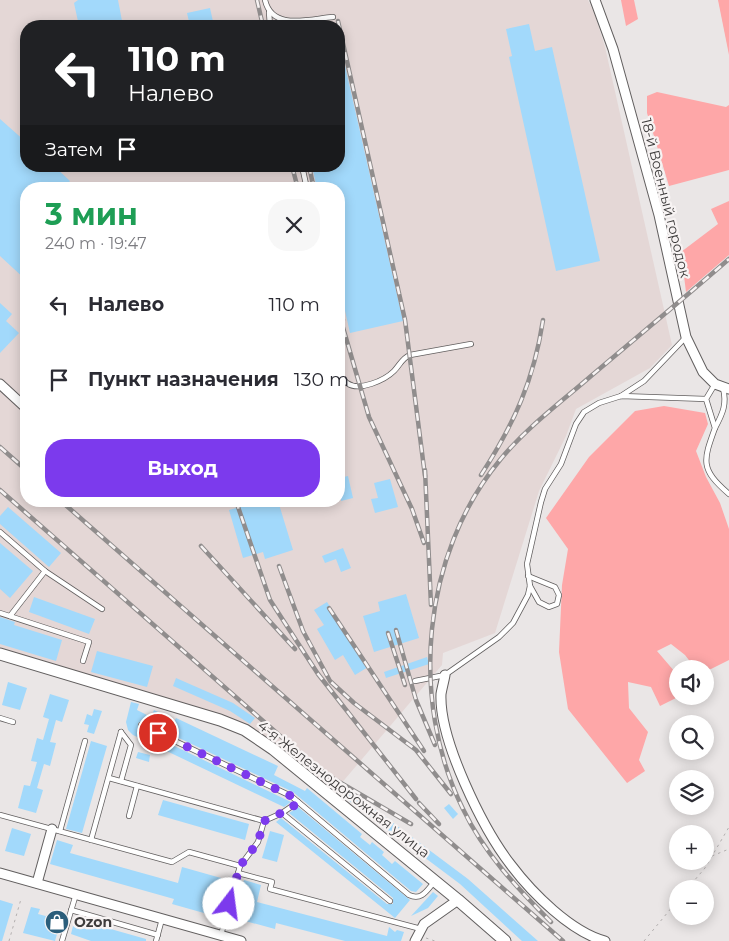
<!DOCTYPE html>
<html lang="ru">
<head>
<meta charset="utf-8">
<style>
  :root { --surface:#fff; --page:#f7f7f7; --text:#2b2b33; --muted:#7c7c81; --accent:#7c3aed }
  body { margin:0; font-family:Montserrat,sans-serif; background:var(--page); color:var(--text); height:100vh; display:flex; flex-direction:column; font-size:19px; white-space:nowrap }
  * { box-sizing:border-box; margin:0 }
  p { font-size:16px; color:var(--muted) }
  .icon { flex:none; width:28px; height:28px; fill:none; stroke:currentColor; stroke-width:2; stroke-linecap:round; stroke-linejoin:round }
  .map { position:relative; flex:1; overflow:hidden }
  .sheet { position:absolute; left:20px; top:182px; width:325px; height:325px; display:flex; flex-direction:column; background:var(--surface); border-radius:20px; box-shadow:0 2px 12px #0003 }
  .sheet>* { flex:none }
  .guide { position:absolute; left:20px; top:20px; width:325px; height:152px; border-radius:20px; box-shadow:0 2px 12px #0003; background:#202124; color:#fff; overflow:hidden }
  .tools { position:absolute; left:669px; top:660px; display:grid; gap:10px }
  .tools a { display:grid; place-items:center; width:45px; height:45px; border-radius:50%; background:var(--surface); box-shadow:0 2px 12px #0003; font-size:25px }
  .pin { position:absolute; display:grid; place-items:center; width:42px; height:42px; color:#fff; margin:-21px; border:2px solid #fff; border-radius:50%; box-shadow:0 1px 5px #0007 }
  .me { position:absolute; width:55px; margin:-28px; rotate:15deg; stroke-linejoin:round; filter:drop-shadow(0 0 4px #0008) }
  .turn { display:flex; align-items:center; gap:18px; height:105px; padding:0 25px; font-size:22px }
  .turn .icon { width:65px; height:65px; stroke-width:2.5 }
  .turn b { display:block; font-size:35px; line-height:42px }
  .then { display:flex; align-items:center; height:48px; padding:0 25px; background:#0003; gap:10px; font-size:19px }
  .round { display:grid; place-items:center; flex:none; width:52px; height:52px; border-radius:20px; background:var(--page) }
  .head { display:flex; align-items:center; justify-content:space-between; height:85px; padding:0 25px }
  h1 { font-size:30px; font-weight:700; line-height:38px; color:#1e9e55 }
  .action { display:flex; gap:10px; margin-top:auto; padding:10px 25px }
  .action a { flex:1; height:58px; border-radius:20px; background:var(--accent); color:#fff; font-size:20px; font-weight:700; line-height:58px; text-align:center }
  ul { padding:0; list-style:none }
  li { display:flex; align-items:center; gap:15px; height:75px; padding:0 25px }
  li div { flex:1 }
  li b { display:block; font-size:19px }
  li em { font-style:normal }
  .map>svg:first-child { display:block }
</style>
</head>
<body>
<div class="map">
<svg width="729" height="941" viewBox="0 0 729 941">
  <rect width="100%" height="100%" fill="#eae6e6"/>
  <path fill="#e4d7d6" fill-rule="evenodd" d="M0 0H588L595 15 605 47 672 345 650 368 576 409 566 436 539 491 495 633 443 653 442 665 334 792 230 719 0 648ZM26 26H339V166H26ZM26 189H339V501H26Z"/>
  <g fill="#fea7a8">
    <polygon points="621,0 634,0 638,19 626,26"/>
    <polygon points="718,0 729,0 729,55"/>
    <polygon points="657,92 726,107 729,105 729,170 669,186 647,113 647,96"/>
    <polygon points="729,201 729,255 686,292 681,252 718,224 711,209"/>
    <polygon points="664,406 705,413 708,424 696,451 706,477 720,503 729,529 729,660 711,669 695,668 685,655 671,644 657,651 675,672 678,696 680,696 660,706 651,687 628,682 629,708 648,732 639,760 645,771 627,783 568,709 559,652 562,585 568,549 546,518 589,457 635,411"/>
  </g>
  <g fill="#a2d9fb">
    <polygon points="78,0 118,0 123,26 79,26 74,3"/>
    <polygon points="210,8 214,26 190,26 187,13"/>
    <polygon points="529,24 535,51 552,47 600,261 556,271 509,57 512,56 506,29"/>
    <polygon points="339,48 341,48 403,321 350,333 339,284 339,189 317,189 312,166 339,166"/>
    <polygon points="0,119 26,142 26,166 54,166 70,181 63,189 26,189 26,280 0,256"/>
    <polygon points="0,303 12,314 6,321 19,333 0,353"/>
    <polygon points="348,476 353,498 341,501 339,478"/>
    <polygon points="390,479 398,507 375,513 371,499 378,498 374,483"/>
    <polygon points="246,501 278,501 293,550 265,559 263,552 243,558 229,510 247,505"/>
    <polygon points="8,507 61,553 49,567 0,524 0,516"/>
    <polygon points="0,543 33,571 10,598 0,589"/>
    <polygon points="343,548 351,568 341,572 336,559 325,563 322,556"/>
    <polygon points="406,594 419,638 374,652 363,616 380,611 378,602"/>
    <polygon points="34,597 95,619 89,634 29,612"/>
    <polygon points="327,602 368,667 355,675 343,655 335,660 317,629 324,625 314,610"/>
    <polygon points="0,617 15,622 14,625 62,640 56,661 0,644"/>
    <polygon points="97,651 153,666 147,687 91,672"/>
    <polygon points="427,657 429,664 386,678 384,672"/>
    <polygon points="176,678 233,703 255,718 250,724 230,711 173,686"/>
    <polygon points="8,682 27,688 20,710 2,705"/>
    <polygon points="50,694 69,700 62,722 56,720 50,742 56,743 50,766 44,764 37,788 43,790 36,813 18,808 24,785 30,786 37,762 31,761 37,738 43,740 49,719 43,717"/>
    <polygon points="131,702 139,704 137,710 151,717 154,710 162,714 159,720 172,726 176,718 278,766 274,775 305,791 307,788 362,834 360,837 370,845 372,842 384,852 382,855 392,864 395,861 423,884 416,892 411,891 293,792 143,721 138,723 139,729 291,802 284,807 133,735 128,730 126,722"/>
    <polygon points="94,709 102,711 94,734 87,732 89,725 84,724 87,714 92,716"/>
    <polygon points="91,741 107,746 82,833 66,829"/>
    <polygon points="138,752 150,755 149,762 136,758"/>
    <polygon points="349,790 468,879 538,941 522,941 460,884 344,797"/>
    <polygon points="163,800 249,824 245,840 158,815"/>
    <polygon points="449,804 458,814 453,819 444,808"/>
    <polygon points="298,807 410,900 395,918 276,822 281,818 387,904 393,904 393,898 289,813"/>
    <polygon points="12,828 31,834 24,856 5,851"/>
    <polygon points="270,831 284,835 277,862 262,858"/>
    <polygon points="57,840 73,845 70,853 178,883 182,867 221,878 211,915 172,904 174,899 50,864"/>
    <polygon points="244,880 261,885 257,902 387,936 389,927 395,932 397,930 404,932 401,941 345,941 276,923 275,929 234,918"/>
    <polygon points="433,892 438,896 428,908 411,916"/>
    <polygon points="0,900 13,904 2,941 0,941"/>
    <polygon points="31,907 40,909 38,914 61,920 55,941 23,933"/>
    <polygon points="86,922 146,939 146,941 91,941 71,934 73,926 84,929"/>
  </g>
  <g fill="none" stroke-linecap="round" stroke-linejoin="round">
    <g stroke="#625f5f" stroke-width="6">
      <g id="service">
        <path d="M265 0C272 31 309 19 333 17"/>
        <polyline points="269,12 270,26"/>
        <polyline points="302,166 307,189"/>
        <path d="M339 366C340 372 342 380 347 383 359 392 385 380 394 371 400 365 402 358 410 355L471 344"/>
        <path d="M715 384 706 399 715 428C703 461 700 469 729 494"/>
        <polyline points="621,396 644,381 686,337"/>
        <path d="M715 428C723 413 727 404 723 388"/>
        <polyline points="0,532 45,571 102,609"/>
        <polyline points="528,576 555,587 559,595 557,604 549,607 539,602 530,586"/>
        <polyline points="0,613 89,642 83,661"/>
        <polyline points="10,616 45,571"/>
        <polyline points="415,681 445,675 499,637 513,623 528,595 530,586 527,564 541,502 545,489 561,464 576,424 584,412 599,403 621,396 706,399"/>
        <polyline points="0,718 13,722"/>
        <path d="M141 725 291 796 409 895C422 901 427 890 435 881"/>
        <polyline points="109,778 264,821"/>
        <polyline points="121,781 131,745 121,732"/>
        <polyline points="282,813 298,802"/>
        <polyline points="0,815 172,862 189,852 240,866"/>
        <polyline points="129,816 137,786"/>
        <polyline points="60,831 85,741"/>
        <polyline points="91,840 121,732"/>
        <polyline points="238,873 272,882 270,889 421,929"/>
        <polyline points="71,910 158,935"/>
        <polyline points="221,935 240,866 258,842 264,821 282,813 390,901"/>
        <polyline points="62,941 76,894"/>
        <polyline points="156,941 162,919"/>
      </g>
    </g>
    <g stroke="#625f5f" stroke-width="11">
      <g id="minor">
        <polyline points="595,0 613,49 659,215 686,337 703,372 715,384 729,389"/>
        <polyline points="0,384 26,408"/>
        <path d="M445 675C444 681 442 688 441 694 439 740 483 829 511 865 532 893 571 932 605 941"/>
        <polyline points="0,873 241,941"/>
        <polyline points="37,883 52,829"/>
        <polyline points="415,941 424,924 458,900"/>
      </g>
    </g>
    <g stroke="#625f5f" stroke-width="13">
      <polyline id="secondary" points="0,654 220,720 245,730 273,749 458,900 505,941"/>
    </g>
    <g stroke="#b4b0b0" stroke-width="1" stroke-dasharray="2.5 4" stroke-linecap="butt">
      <polyline points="712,856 729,849"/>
      <polyline points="687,889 705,868 729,827"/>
      <polyline points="426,938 435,941"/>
      <polyline points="9,941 21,899"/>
      <polyline points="644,941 678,900"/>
    </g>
    <use href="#service" stroke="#fff" stroke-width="4.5"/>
    <use href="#minor" stroke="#fff" stroke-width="9"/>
    <use href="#secondary" stroke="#fff" stroke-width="11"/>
    <g stroke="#908d8d" stroke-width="4.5">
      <g id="rail">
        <polyline points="257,0 263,26"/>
        <polyline points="338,21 405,320 425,476"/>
        <polyline points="292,166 298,189"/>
        <polyline points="309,166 314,189"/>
        <polyline points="339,303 343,320"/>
        <polyline points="339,314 369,417 412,509 424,543"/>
        <polyline points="0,447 26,470"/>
        <polyline points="425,470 431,605"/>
        <path d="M481 475C514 424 534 380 543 320"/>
        <polyline points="0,490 311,763 329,776 411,824"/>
        <polyline points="61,501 563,941"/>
        <polyline points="236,501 270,600 318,674 416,799"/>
        <polyline points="201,546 295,649"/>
        <polyline points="279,566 303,631 330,681 354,703 416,750 451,794"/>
        <polyline points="329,608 424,751"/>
        <polyline points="396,630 416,700 435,745"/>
        <polyline points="388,633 405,685"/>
        <polyline points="419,803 439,824"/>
        <path d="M551 922C517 888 484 853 463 809 409 700 422 554 500 460 526 428 560 403 591 376 637 337 683 299 729 259"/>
      </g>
    </g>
    <use href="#rail" stroke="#f7f3f3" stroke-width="2.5" stroke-dasharray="8" stroke-linecap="butt"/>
  </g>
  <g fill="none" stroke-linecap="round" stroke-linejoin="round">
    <polyline stroke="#7c3aed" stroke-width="9" stroke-dasharray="0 16.2" points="158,733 291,796 298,802 290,809 264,821 258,842 240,866 229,904"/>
  </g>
  <defs>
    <g id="shop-disc" transform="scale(1.25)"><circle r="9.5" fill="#2b5e7b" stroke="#f7f3f3"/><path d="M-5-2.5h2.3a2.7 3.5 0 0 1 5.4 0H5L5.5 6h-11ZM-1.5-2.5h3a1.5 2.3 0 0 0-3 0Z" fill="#fff"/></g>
  </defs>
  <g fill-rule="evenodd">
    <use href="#shop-disc" x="57" y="922"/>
  </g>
  <g text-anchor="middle" stroke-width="4.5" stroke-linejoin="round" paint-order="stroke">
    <g font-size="14" fill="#3e3c3c" stroke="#f7f3f3">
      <text transform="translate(666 198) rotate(76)" y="5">18-й Военный городок</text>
      <text transform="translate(344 789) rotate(38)" y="5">4-я Железнодорожная улица</text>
    </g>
    <g font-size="14" font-weight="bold" fill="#3e3c3c" stroke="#f7f3f3" text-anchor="start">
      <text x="74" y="927">Ozon</text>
    </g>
  </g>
</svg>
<div class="tools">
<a><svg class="icon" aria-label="sound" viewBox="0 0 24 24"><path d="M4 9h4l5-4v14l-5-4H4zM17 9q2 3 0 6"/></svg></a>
<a><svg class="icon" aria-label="search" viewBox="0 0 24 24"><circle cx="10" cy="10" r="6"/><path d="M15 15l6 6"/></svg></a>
<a><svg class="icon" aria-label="layers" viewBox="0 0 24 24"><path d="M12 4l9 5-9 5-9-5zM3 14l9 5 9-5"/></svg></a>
<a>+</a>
<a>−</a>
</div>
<div class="pin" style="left:158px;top:733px;background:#d93025"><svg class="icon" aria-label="arrive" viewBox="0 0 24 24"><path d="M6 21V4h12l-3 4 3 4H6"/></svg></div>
<svg class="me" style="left:229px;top:904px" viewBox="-20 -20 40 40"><circle r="19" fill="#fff"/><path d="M0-13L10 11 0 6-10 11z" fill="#7c3aed"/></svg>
<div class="guide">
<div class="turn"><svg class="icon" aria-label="left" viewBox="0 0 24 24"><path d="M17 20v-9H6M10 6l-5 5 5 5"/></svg><div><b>110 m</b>Налево</div></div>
<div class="then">Затем<svg class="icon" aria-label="arrive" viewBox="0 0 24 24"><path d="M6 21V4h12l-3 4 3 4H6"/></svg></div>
</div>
<section class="sheet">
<div class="head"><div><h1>3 мин</h1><p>240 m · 19:47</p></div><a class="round"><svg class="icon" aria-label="close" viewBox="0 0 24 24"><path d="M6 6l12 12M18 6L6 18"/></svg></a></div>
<ul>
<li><svg class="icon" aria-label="left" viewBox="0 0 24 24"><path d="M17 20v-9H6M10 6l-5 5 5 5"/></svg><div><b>Налево</b></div><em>110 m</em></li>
<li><svg class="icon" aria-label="arrive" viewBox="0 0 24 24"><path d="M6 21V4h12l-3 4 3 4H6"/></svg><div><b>Пункт назначения</b></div><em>130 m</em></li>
</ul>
<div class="action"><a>Выход</a></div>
</section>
</div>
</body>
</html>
